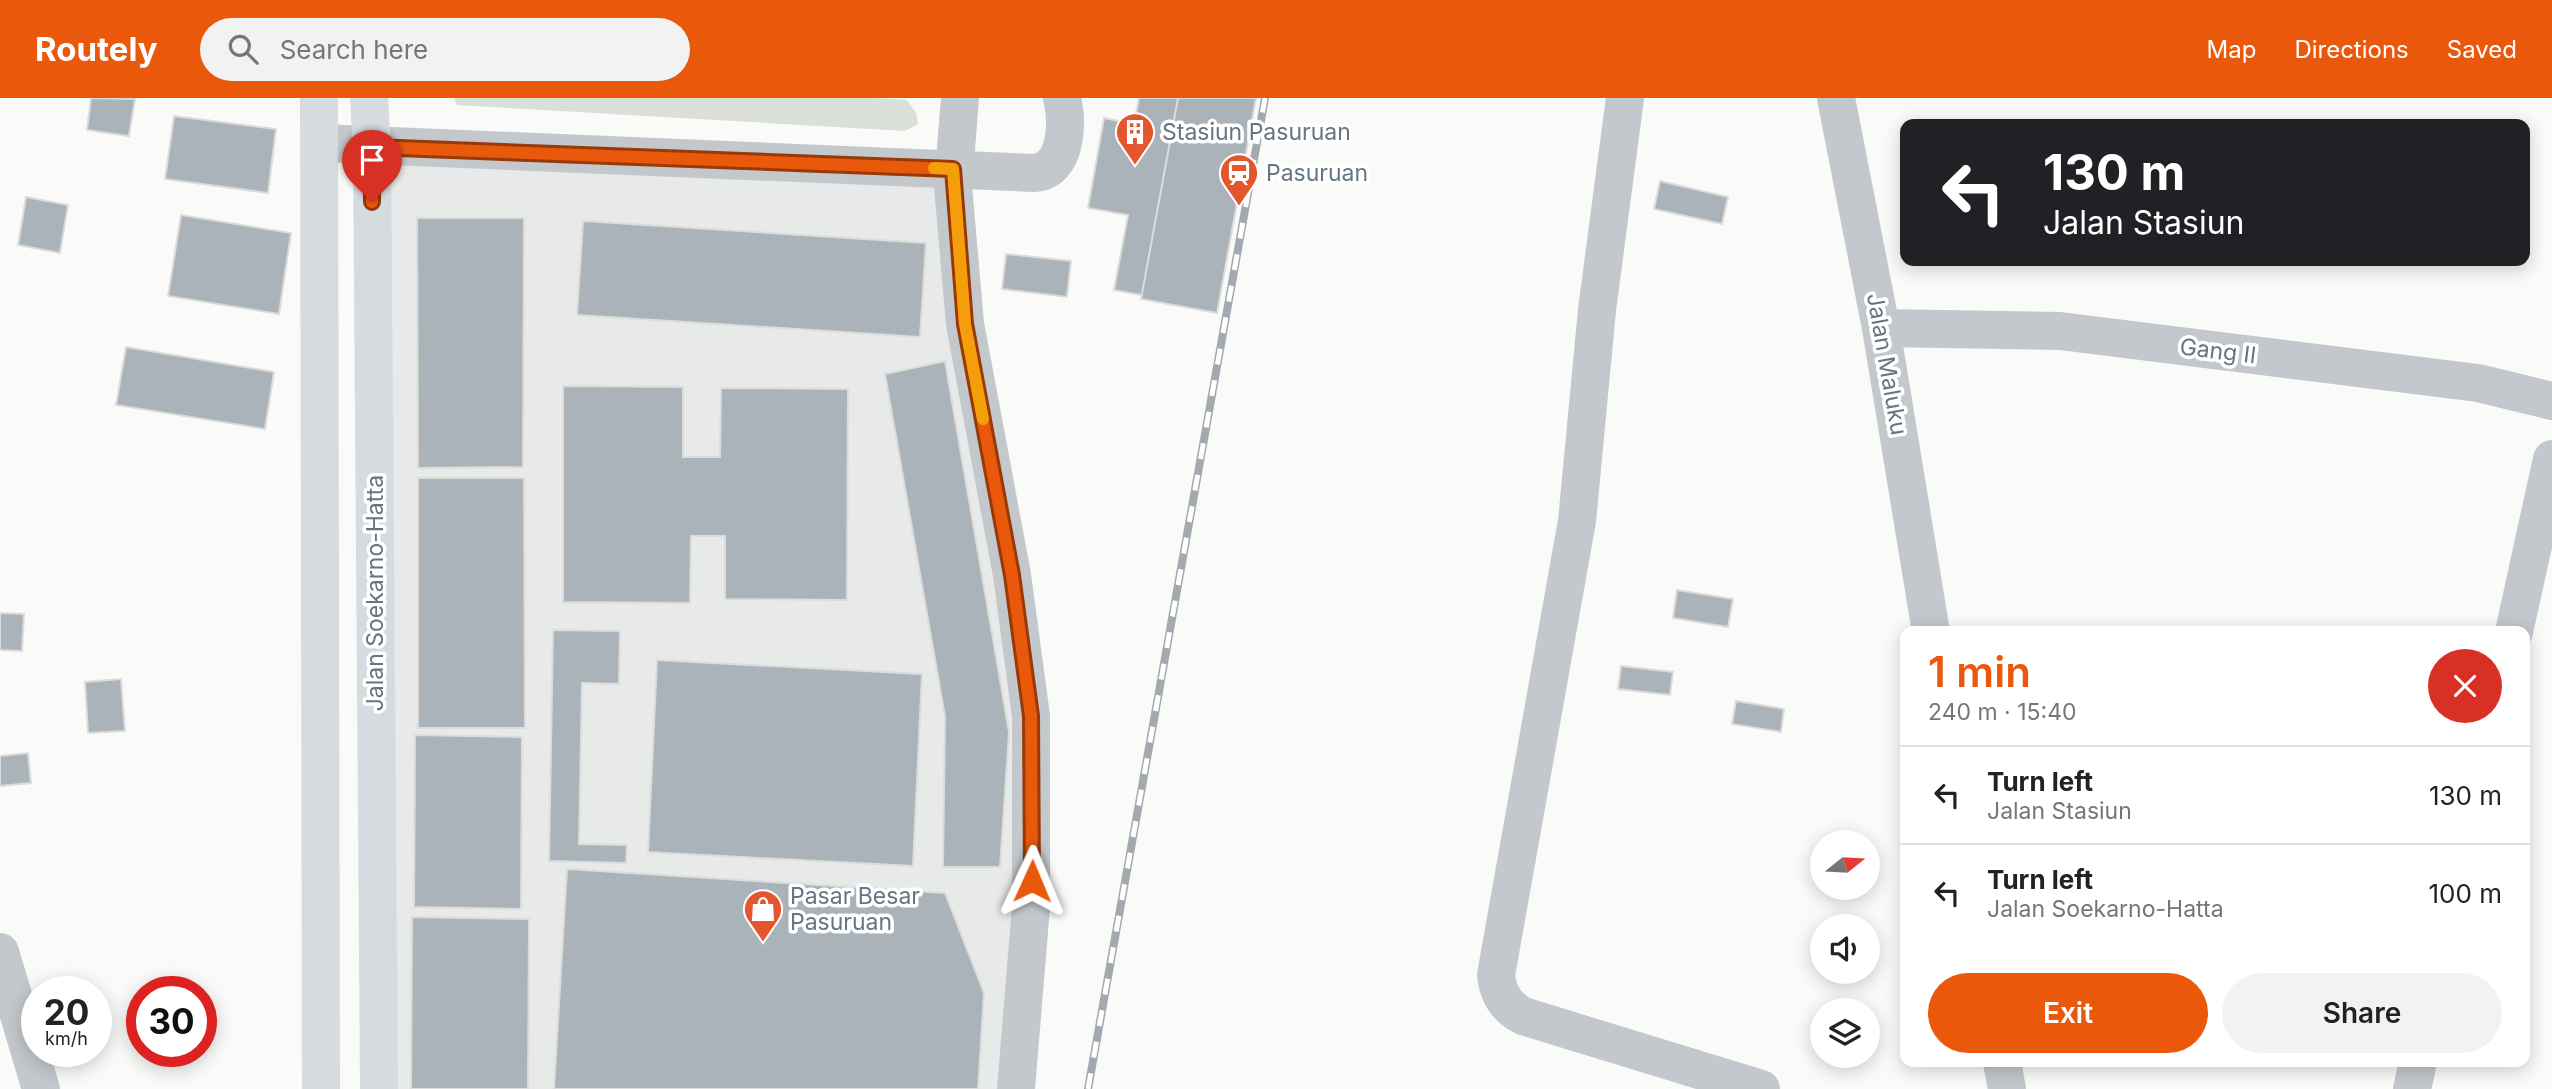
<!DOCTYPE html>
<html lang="en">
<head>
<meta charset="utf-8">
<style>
  :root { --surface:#fff; --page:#f2f2f2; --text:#222; --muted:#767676; --line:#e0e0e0; --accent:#ea580c }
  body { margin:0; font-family:Inter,sans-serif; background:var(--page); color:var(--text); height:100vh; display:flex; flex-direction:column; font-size:26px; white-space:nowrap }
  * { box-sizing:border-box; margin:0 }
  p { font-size:23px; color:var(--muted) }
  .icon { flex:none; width:38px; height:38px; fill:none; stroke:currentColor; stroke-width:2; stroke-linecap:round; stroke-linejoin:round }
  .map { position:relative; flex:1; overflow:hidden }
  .side { position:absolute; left:1900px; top:528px; width:630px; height:441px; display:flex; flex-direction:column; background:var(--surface); border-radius:14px; box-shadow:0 4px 18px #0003 }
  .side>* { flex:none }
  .hud { position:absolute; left:1900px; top:21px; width:630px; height:147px; border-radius:14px; box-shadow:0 4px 18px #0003; background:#202124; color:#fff; overflow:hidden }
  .needle { width:46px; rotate:72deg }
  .tools { position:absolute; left:1810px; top:732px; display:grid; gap:14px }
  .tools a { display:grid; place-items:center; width:70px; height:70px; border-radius:50%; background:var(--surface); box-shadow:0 4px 18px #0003; font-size:35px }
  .speed { position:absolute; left:21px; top:878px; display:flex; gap:14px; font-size:35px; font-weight:700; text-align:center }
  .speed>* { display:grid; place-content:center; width:91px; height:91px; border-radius:50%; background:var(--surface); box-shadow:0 4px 18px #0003; line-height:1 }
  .speed small { font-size:18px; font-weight:400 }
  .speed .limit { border:10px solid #d22; background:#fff; color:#111 }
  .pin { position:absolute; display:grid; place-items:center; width:60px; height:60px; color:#fff; margin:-72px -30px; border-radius:50% 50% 50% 0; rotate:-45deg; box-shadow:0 0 7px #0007 }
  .pin .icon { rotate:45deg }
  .me { position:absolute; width:77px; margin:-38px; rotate:1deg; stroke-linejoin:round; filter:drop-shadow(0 0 5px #0008) }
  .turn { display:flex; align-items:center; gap:24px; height:147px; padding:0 28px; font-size:32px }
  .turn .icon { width:91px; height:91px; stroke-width:2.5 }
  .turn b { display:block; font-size:49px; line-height:60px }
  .round { display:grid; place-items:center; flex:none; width:74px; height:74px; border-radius:37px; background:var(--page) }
  .overview { display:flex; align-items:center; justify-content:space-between; height:119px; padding:0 28px }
  h1 { font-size:42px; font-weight:600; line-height:52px; color:var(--accent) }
  .action { display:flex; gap:14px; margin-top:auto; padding:14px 28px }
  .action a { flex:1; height:80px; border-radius:42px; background:var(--accent); color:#fff; font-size:28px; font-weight:600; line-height:80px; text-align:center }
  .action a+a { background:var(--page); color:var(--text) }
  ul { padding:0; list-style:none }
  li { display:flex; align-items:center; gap:21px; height:98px; padding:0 28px; border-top:2px solid var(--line) }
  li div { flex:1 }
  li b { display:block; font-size:26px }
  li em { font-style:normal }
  header { display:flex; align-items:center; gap:42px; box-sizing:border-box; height:98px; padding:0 35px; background:var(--accent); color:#fff }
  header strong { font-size:33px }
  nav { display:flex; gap:38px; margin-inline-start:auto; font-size:24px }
  .search { width:490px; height:63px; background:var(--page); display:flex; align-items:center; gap:18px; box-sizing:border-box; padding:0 24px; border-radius:38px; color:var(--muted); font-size:26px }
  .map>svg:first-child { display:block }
</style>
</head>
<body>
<header>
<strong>Routely</strong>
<div class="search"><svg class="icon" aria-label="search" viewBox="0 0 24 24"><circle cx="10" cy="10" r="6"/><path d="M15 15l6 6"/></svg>Search here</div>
<nav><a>Map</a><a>Directions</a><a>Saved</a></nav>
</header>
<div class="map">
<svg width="2552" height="991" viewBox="0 0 2552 991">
  <rect width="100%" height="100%" fill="#fafaf8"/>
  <polygon fill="#e8e9e9" points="372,49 953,71 1027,631 1015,991 381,991"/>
  <polygon fill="#dadfd7" points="454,0 873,0 907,2 916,15 918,26 905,33 457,7"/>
  <g fill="#aab3b9" stroke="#dcdcda" stroke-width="2">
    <polygon points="91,0 135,1 129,38 87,32"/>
    <polygon points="1139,0 1187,0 1152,199 1114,192 1128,117 1088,110 1104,20 1134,26"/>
    <polygon points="1178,0 1256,0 1217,215 1141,201"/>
    <polygon points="174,18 276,31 268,95 165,81"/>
    <polygon points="1660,83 1728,99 1722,126 1654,111"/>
    <polygon points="26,99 68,107 60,155 18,147"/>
    <polygon points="181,117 291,135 279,216 168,198"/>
    <polygon points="417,120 524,120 523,369 418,370"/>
    <polygon points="583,123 926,145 920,239 577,217"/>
    <polygon points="1006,156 1071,163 1067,199 1002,191"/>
    <polygon points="126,249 274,274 265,331 116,307"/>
    <polygon points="945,263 1009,634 1000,769 943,769 945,618 885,276"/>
    <polygon points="563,288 683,289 683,359 720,359 721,290 848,291 847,502 725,501 725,438 691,438 690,505 563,504"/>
    <polygon points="418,380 524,380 525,630 418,630"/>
    <polygon points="1677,492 1733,501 1728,529 1673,520"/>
    <polygon points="0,515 24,516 22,553 0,552"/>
    <polygon points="553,532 620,533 619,586 582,585 579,746 627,747 626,765 549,763"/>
    <polygon points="657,562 922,576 913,768 648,754"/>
    <polygon points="1621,568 1673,574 1670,597 1618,591"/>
    <polygon points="121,581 125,633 88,635 85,584"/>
    <polygon points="1736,603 1784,611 1781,634 1732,626"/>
    <polygon points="415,637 522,639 521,811 414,809"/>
    <polygon points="28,655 31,685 0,688 0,658"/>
    <polygon points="567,771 945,795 984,895 978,991 554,991"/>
    <polygon points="412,819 529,821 528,991 411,991"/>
  </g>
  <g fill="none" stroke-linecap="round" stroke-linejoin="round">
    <g stroke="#c3c8cc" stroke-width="38">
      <polyline points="960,0 953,88 965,226 1012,477 1031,618 1031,809 1016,991"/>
      <path d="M1625 0 1597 212 1577 423 1496 877C1498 896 1506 909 1523 918L1761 991"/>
      <polyline points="1836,0 1881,230 1931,534"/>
      <path d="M321 45 1034 75C1067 73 1068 25 1062 0"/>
      <polyline points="1881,230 2060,233 2478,285 2552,303"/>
      <polyline points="2514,534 2552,361"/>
      <polyline points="0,854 41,991"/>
      <polyline points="2002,964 2007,991"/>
      <polyline points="2412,991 2418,964"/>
    </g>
    <g stroke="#d6dbdf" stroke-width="38">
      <polyline points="319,0 321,991"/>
      <polyline points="369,0 372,49 379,991"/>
    </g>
    <g stroke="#a2aab0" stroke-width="8">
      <polyline id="rail" points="1088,991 1265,0"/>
    </g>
    <use href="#rail" stroke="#fff" stroke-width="5" stroke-dasharray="16" stroke-linecap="butt"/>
  </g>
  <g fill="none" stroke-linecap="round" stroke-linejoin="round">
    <g stroke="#983908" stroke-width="18">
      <polyline id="route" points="372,104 372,49 953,71 965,226 1012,477 1031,618 1032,783"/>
    </g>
    <use href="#route" stroke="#ea580c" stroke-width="12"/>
    <polyline stroke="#f59e0b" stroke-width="12" points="934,70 953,71 965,226 983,321"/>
  </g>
  <defs>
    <g id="building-pin" transform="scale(2.0125)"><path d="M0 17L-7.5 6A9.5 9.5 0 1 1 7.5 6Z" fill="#e4572e" stroke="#fff"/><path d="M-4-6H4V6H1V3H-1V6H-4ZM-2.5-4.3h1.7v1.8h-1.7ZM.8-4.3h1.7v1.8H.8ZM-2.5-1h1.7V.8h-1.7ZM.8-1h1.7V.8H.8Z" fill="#fff"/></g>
    <g id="station-pin" transform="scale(2.0125)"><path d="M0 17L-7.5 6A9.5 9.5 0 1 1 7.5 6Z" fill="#e4572e" stroke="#fff"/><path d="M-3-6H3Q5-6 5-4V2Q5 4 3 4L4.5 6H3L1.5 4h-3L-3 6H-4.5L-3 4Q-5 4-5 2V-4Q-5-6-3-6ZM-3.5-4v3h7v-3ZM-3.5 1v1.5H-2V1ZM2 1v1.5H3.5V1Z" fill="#fff"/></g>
    <g id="shop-pin" transform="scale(2.0125)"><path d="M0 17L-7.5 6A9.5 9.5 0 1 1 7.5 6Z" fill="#e4572e" stroke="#fff"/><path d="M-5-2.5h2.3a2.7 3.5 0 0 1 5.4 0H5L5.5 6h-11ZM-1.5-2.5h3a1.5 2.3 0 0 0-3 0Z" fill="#fff"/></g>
  </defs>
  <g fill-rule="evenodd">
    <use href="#building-pin" x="1135" y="34"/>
    <use href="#station-pin" x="1239" y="75"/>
    <use href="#shop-pin" x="763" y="811"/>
  </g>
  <g text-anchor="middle" stroke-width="7" stroke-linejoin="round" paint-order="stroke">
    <g font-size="23" fill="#657683" stroke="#fff" text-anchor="start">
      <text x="1162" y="42">Stasiun Pasuruan</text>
      <text x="1266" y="83">Pasuruan</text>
      <text x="790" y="806">Pasar Besar<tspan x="790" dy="26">Pasuruan</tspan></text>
    </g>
    <g font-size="23" fill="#657683" stroke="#fff">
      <text transform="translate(2218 253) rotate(7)" y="8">Gang II</text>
      <text transform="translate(1887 266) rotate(80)" y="8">Jalan Maluku</text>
      <text transform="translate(375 495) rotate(-90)" y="8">Jalan Soekarno-Hatta</text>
    </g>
  </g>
</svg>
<div class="tools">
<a><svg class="needle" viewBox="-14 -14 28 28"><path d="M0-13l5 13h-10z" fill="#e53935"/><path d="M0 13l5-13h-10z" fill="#767676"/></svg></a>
<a><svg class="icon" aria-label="sound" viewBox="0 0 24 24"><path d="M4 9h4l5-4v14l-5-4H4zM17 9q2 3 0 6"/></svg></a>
<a><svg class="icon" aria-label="layers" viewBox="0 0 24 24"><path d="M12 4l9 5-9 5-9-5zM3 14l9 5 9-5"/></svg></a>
</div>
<div class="speed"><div>20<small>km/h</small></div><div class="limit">30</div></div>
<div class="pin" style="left:372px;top:104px;background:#d93025"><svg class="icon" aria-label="arrive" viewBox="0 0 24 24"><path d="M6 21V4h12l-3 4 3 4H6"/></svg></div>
<svg class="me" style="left:1032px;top:783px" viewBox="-20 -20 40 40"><path d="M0-17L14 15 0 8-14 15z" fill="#ea580c" stroke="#fff" stroke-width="4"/></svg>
<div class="hud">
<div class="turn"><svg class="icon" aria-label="left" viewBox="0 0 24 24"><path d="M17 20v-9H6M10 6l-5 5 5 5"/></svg><div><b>130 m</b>Jalan Stasiun</div></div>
</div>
<section class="side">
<div class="overview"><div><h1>1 min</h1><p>240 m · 15:40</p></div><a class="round" style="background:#d93025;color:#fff"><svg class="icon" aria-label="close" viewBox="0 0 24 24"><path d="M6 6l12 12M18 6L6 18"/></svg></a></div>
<ul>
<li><svg class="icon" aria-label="left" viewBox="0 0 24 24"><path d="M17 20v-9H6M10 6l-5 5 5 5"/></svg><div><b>Turn left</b><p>Jalan Stasiun</p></div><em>130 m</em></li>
<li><svg class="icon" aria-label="left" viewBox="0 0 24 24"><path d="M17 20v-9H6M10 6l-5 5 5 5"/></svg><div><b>Turn left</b><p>Jalan Soekarno-Hatta</p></div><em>100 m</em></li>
</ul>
<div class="action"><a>Exit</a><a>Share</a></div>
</section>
</div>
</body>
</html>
